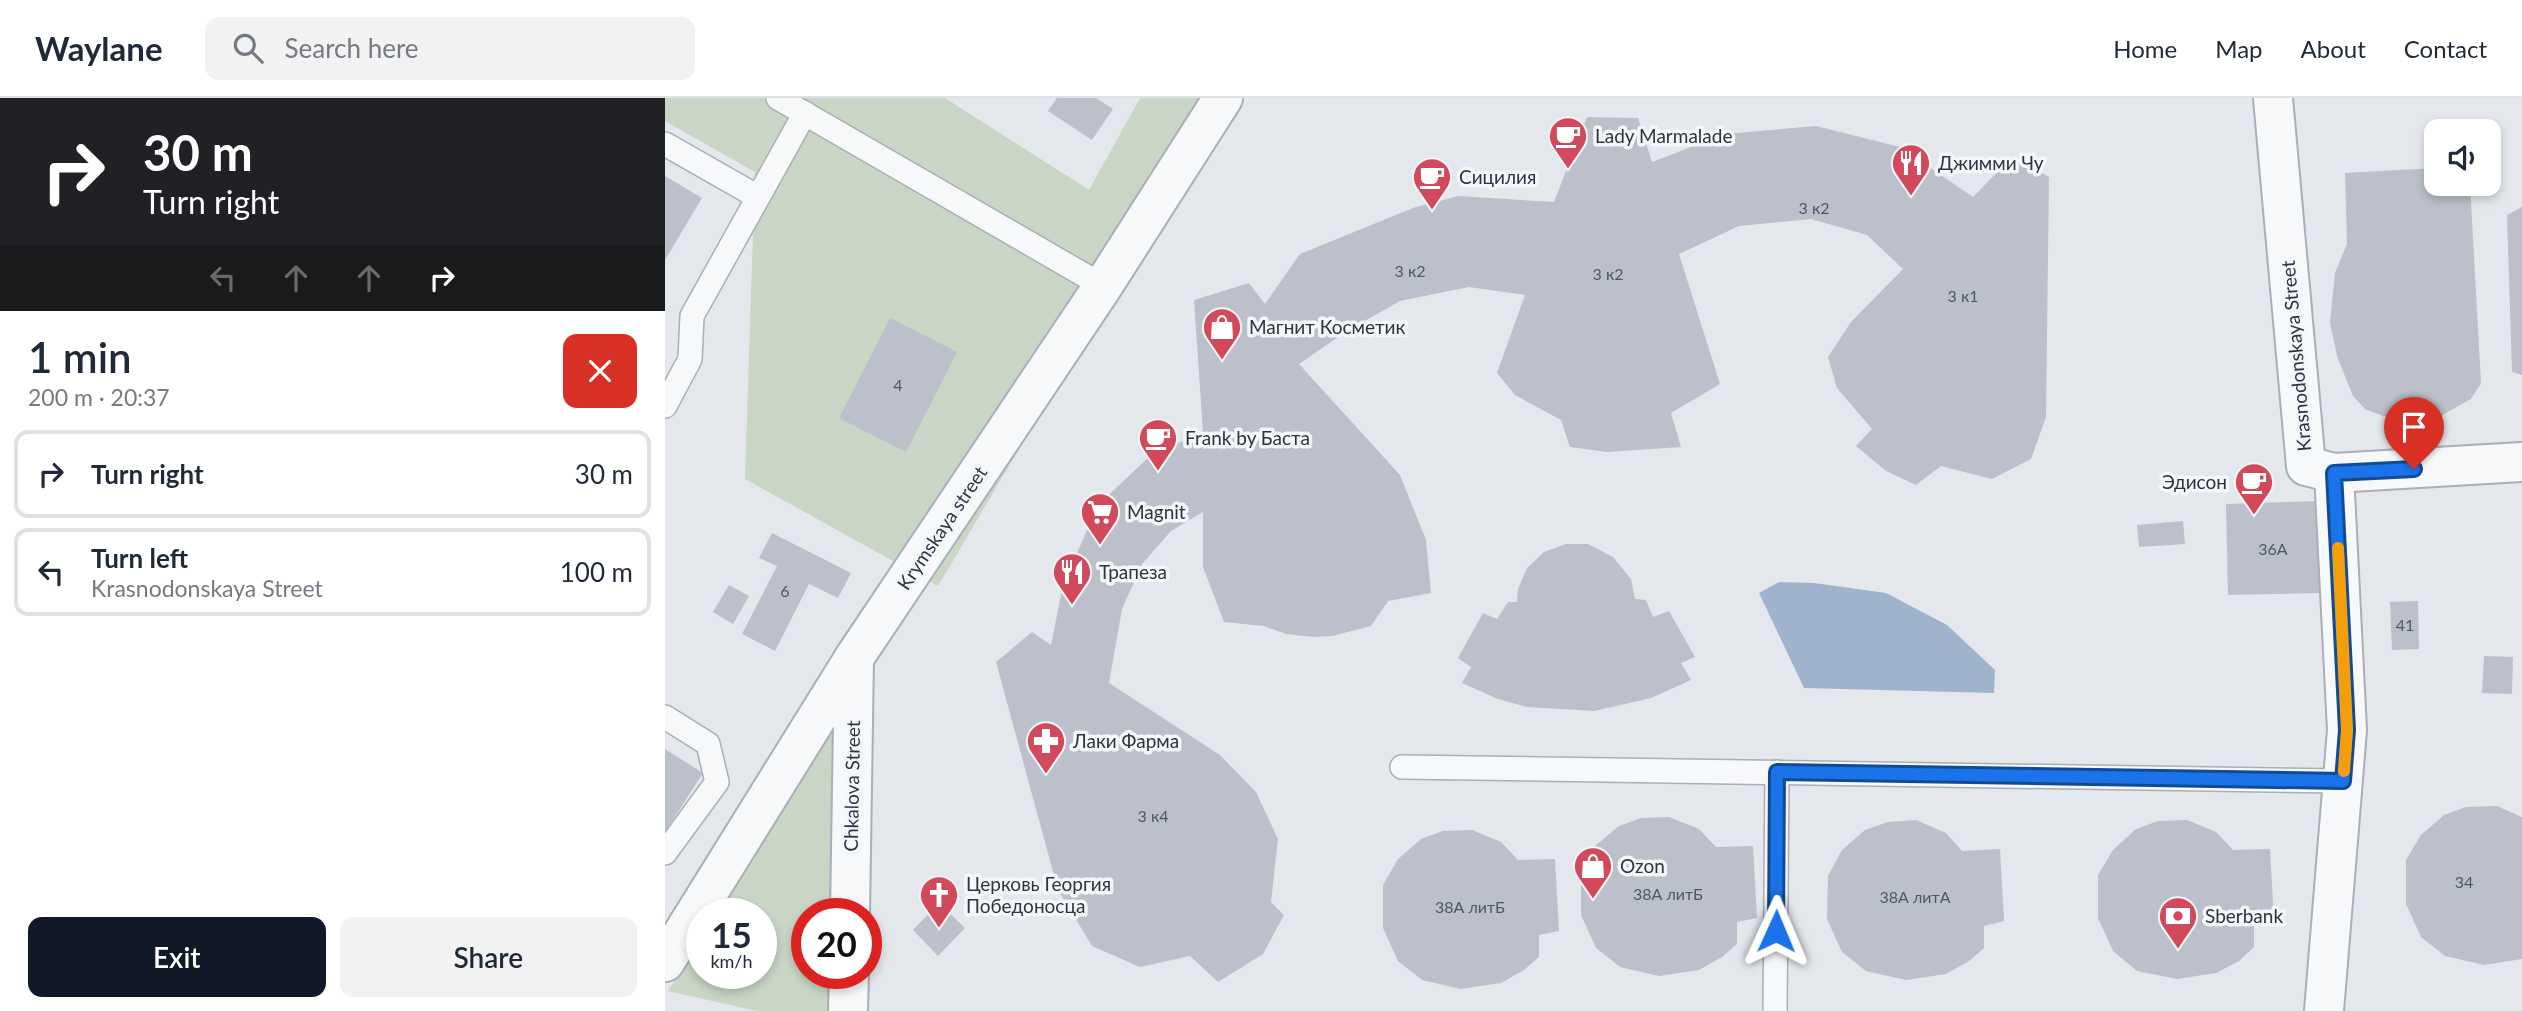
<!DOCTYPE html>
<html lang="en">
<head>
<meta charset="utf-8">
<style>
  :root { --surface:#fff; --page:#f2f2f3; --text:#1f2937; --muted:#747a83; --line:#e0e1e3; --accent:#111827 }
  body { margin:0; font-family:Lato,sans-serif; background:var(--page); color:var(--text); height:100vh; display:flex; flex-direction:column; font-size:26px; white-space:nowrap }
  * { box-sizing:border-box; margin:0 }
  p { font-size:23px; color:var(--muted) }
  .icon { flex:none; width:38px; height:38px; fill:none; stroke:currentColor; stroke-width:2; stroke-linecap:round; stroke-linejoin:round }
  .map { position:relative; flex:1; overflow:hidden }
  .drawer { display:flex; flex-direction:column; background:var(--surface); width:665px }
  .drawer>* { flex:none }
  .top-card { background:#202124; color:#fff; overflow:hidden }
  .fabs { position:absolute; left:1759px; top:21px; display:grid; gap:14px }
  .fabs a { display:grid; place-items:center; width:77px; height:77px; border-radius:14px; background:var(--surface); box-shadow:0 4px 10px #0003; font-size:35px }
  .speed { position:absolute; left:21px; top:800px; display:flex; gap:14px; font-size:35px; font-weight:700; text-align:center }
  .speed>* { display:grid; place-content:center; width:91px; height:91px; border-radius:50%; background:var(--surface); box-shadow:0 4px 10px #0003; line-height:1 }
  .speed small { font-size:18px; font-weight:400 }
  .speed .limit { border:10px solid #d22; background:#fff; color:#111 }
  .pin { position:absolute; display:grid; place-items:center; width:60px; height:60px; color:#fff; margin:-72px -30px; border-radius:50% 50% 50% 0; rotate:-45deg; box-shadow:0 0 7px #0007 }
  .pin .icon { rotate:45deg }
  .me { position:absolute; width:77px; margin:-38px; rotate:1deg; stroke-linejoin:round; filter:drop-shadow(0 0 5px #0008) }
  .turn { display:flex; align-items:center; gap:24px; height:147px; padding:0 28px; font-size:32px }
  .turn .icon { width:91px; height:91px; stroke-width:2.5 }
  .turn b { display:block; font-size:49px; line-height:60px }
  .lanes { display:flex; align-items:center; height:66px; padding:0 28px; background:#0003; justify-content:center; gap:35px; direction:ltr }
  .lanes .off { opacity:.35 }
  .round { display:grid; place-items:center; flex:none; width:74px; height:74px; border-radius:14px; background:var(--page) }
  .headline { display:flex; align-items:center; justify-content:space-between; height:119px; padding:0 28px }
  h1 { font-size:42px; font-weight:600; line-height:52px }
  .primary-button { display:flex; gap:14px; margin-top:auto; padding:14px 28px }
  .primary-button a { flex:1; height:80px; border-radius:14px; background:var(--accent); color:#fff; font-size:28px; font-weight:600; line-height:80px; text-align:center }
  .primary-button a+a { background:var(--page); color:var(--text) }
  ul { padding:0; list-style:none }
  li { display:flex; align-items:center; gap:21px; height:88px; margin:0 14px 10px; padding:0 14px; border:4px solid var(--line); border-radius:14px }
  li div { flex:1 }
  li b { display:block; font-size:26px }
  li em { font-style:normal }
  header { display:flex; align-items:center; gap:42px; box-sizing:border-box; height:98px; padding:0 35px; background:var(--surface); border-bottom:2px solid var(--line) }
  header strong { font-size:33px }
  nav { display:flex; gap:38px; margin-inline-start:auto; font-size:24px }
  .search { width:490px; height:63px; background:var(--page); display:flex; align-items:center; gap:18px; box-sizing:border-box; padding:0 24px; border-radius:14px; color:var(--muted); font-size:26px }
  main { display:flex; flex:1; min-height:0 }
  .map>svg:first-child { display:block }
</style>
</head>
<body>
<header>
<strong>Waylane</strong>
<div class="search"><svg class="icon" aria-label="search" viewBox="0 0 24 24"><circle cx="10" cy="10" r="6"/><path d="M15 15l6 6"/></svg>Search here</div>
<nav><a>Home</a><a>Map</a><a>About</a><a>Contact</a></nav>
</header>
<main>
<section class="drawer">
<div class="top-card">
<div class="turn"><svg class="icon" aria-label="right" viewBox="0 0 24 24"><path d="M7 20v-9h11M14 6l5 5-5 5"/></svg><div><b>30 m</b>Turn right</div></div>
<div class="lanes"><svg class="icon off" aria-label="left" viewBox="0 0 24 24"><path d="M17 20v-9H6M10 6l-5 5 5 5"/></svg><svg class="icon off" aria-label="ahead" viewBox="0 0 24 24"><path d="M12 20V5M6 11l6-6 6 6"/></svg><svg class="icon off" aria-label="ahead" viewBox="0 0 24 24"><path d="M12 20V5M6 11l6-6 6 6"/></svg><svg class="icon" aria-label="right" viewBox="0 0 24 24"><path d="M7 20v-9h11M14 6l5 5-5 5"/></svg></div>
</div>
<div class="headline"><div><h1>1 min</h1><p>200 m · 20:37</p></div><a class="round" style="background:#d93025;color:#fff"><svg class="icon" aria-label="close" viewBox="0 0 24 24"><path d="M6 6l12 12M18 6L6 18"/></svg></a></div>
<ul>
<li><svg class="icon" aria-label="right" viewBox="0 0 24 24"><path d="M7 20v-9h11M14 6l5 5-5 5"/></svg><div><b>Turn right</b></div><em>30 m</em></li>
<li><svg class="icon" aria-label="left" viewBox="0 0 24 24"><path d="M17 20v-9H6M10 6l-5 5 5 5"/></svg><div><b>Turn left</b><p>Krasnodonskaya Street</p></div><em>100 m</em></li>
</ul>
<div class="primary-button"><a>Exit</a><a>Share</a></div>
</section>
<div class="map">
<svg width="1857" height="913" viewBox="0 0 1857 913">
  <rect width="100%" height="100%" fill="#e4e7ec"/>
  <g fill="#c9d6c5">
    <polygon points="0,0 280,0 424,92 475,0 561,0 273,488 80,381 90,74 0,23"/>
    <polygon points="177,611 171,815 142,816 142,875 169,875 168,913 92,913 3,893 37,839 37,875 96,875 96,816 51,815"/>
  </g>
  <polygon fill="#9fb4cc" points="1114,484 1149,485 1221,495 1282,527 1330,572 1329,595 1139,590 1094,495"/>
  <g fill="#bbc0ca">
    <polygon points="392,0 431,0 448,11 427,42 383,13"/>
    <polygon points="922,19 973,20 987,64 1060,36 1151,28 1235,49 1308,99 1347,59 1384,79 1381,319 1366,361 1327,381 1276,368 1251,387 1221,373 1191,348 1207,331 1172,290 1163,259 1186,224 1238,171 1202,137 1146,121 1074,128 1014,156 1055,286 1006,315 1016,349 942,354 905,349 896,322 850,297 832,275 860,197 804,189 735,203 682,233 634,266 735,377 761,442 766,495 723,503 706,528 667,538 648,539 621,536 599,528 559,524 538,469 538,414 506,433 477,466 457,511 444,585 555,657 591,694 613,741 606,804 619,817 598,856 553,884 525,858 475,869 427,848 393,792 331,564 367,534 386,547 398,487 433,407 485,358 538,334 529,202 584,185 600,206 635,156 748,110 793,98 889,104"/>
    <polygon points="1771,70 1771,86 1805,86 1816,285 1806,301 1770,321 1747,322 1718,318 1700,311 1688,298 1672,258 1665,225 1670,175 1682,146 1680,75"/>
    <polygon points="0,78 37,100 0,162"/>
    <polygon points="1857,109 1857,277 1847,274 1842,117"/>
    <polygon points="225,220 292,254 241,354 174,320"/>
    <polygon points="1653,403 1656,495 1563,497 1561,406"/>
    <polygon points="1518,423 1520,446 1474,449 1472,427"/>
    <polygon points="107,435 186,475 173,500 144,486 110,553 77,536 112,468 94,460"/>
    <polygon points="901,446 923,446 948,459 966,481 970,501 981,502 988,519 1004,513 1030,559 1016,565 1026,582 986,600 929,613 862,609 833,601 797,585 806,569 793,560 818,515 832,521 843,504 852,504 853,491 862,470 879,454"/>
    <polygon points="64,487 84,498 68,526 48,514"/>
    <polygon points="1753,503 1754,551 1727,552 1725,504"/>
    <polygon points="1819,558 1848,559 1847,596 1817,595"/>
    <polygon points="0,651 38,675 0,734"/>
    <polygon points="1832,708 1857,719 1857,861 1819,867 1780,858 1756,839 1741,806 1741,762 1756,737 1779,717 1801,709"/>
    <polygon points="1004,719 1034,731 1051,749 1088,748 1092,820 1072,824 1072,846 1057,859 1034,872 994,878 955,869 931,850 916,817 916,774 930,748 954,728 976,720"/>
    <polygon points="1251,722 1281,735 1297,753 1335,751 1339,823 1319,828 1319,850 1304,863 1281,876 1241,882 1201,873 1177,854 1162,821 1163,778 1177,752 1200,732 1223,724"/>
    <polygon points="1522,722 1551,734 1568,752 1605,751 1609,823 1589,827 1589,849 1574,863 1551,875 1512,881 1472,873 1448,853 1433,820 1433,777 1448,752 1471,731 1493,723"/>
    <polygon points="807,732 836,744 853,762 890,761 894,833 874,837 874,859 859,872 836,885 796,891 757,882 733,863 718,830 718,787 733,761 756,741 778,733"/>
    <polygon points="274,805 300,830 273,858 248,832"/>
  </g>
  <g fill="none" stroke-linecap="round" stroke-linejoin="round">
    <g stroke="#a9aeb7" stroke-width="26">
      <g id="lane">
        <polyline points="113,0 426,181 436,191"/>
        <polyline points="0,46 93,99"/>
        <polyline points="0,308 25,261 27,218 140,15"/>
        <polyline points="0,619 43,646 52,684 0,755"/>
        <polyline points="737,669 1678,683"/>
        <polyline points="1110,913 1112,674"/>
      </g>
    </g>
    <g stroke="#a9aeb7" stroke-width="42">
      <g id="street">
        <polyline points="1608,0 1641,368 1669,375 1857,364"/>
        <polyline points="185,816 189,560"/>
        <polyline points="0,864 189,560 436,191 558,0"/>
        <polyline points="183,913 184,875"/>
        <polyline points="1659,913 1682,632 1669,375"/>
      </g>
    </g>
    <use href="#lane" stroke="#f7f8fa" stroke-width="23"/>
    <use href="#street" stroke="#f7f8fa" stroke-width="38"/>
  </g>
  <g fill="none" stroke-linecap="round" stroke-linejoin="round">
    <g stroke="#114b97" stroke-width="18">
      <polyline id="route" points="1111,833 1112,674 1678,683 1682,632 1669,375 1749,371"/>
    </g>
    <use href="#route" stroke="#1a73e8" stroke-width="12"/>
    <polyline stroke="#f59e0b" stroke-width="12" points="1673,450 1682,632 1679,673"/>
  </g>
  <defs>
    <g id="cafe-pin" transform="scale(2.0125)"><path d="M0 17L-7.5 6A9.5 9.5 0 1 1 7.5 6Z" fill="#d1495b" stroke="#f4f6f9"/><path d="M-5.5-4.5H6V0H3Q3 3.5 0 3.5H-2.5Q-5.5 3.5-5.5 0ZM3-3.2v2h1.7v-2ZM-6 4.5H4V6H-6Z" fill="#fff"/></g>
    <g id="restaurant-pin" transform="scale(2.0125)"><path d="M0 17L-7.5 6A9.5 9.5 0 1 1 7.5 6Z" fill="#d1495b" stroke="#f4f6f9"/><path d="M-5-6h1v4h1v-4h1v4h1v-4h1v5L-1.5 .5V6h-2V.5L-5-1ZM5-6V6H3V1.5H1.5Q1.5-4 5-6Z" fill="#fff"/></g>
    <g id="shop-pin" transform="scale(2.0125)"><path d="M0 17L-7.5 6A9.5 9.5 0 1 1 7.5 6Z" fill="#d1495b" stroke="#f4f6f9"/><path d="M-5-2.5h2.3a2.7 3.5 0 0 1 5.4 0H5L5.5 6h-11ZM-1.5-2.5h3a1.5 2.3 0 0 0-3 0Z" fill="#fff"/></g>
    <g id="supermarket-pin" transform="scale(2.0125)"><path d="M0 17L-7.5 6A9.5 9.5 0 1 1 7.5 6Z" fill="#d1495b" stroke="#f4f6f9"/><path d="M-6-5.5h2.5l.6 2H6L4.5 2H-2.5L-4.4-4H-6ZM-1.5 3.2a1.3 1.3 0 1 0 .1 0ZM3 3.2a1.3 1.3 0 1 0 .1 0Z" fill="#fff"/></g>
    <g id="pharmacy-pin" transform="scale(2.0125)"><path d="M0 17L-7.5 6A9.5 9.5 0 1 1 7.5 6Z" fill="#d1495b" stroke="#f4f6f9"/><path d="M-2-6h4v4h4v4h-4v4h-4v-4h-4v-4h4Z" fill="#fff"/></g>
    <g id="church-pin" transform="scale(2.0125)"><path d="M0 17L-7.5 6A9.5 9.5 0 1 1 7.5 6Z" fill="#d1495b" stroke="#f4f6f9"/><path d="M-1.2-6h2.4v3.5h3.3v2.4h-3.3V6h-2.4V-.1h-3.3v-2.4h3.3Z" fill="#fff"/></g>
    <g id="bank-pin" transform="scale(2.0125)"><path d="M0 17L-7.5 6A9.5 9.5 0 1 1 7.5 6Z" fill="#d1495b" stroke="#f4f6f9"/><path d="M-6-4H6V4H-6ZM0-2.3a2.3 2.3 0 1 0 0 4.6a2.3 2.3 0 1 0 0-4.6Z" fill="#fff"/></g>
  </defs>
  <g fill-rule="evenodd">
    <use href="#cafe-pin" x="903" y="38"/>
    <use href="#restaurant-pin" x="1246" y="65"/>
    <use href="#cafe-pin" x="767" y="79"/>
    <use href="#shop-pin" x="557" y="229"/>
    <use href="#cafe-pin" x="493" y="340"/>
    <use href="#cafe-pin" x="1589" y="384"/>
    <use href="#supermarket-pin" x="435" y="414"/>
    <use href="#restaurant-pin" x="407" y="474"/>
    <use href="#pharmacy-pin" x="381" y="643"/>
    <use href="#shop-pin" x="928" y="768"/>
    <use href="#church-pin" x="274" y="797"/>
    <use href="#bank-pin" x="1513" y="818"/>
  </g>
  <g text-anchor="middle" stroke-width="7" stroke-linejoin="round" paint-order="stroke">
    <g font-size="16" fill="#4f5766">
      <text x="1149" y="116">3 к2</text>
      <text x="745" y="179">3 к2</text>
      <text x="943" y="182">3 к2</text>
      <text x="1298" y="204">3 к1</text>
      <text x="233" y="293">4</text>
      <text x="1608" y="457">36А</text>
      <text x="120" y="499">6</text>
      <text x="1740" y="533">41</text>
      <text x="488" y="724">3 к4</text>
      <text x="1799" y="790">34</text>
      <text x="1003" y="802">38А литБ</text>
      <text x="1250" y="805">38А литА</text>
      <text x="805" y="815">38А литБ</text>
    </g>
    <g font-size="19" fill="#2b3445" stroke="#f4f6f9" text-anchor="start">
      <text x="930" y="45">Lady Marmalade</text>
      <text x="1273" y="72">Джимми Чу</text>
      <text x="794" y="86">Сицилия</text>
      <text x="584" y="236">Магнит Косметик</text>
      <text x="520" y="347">Frank by Баста</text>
      <text x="1562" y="391" text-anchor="end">Эдисон</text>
      <text x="462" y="421">Magnit</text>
      <text x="434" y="481">Трапеза</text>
      <text x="408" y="650">Лаки Фарма</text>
      <text x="955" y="775">Ozon</text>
      <text x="301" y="793">Церковь Георгия<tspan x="301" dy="22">Победоносца</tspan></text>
      <text x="1540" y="825">Sberbank</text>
    </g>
    <g font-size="19" fill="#2b3445" stroke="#f4f6f9">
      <text transform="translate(1631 258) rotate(-95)" y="7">Krasnodonskaya Street</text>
      <text transform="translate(277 430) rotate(-56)" y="7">Krymskaya street</text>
      <text transform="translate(187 688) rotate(-89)" y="7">Chkalova Street</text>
    </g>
  </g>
</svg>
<div class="fabs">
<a><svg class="icon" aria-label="sound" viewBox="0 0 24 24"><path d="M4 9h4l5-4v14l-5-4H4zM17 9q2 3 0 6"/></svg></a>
</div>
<div class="speed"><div>15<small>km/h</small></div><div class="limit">20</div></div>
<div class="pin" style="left:1749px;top:371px;background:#d93025"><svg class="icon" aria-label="arrive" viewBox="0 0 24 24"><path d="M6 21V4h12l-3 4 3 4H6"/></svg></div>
<svg class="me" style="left:1111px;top:833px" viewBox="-20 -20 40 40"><path d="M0-17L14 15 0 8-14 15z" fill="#1a73e8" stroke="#fff" stroke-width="4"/></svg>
</div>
</main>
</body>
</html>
